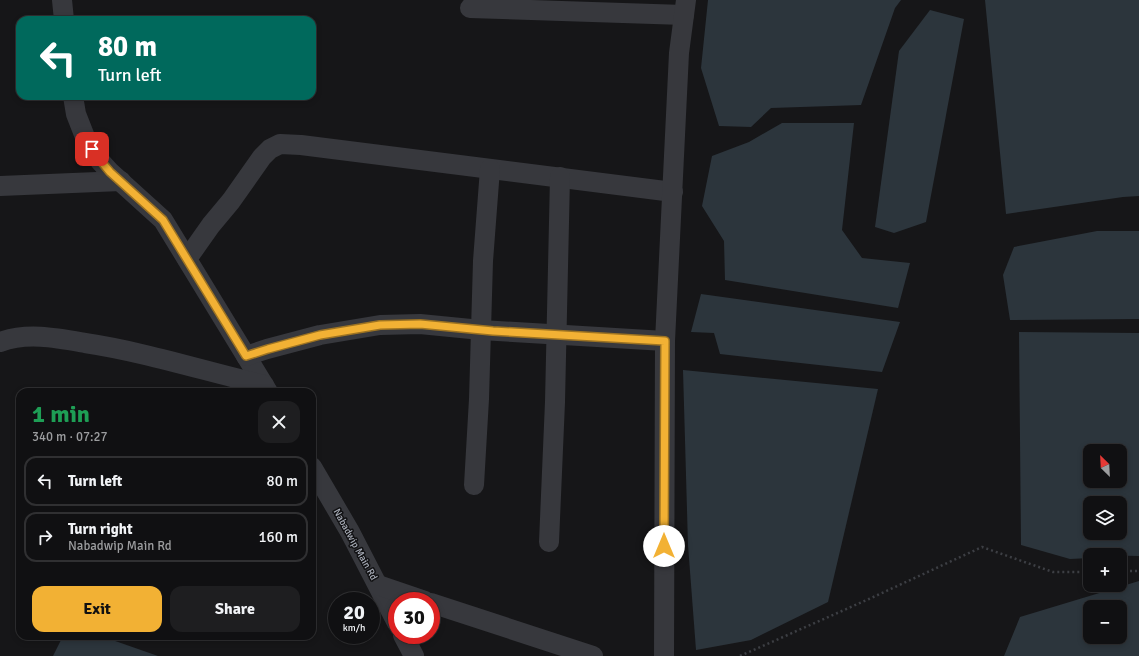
<!DOCTYPE html>
<html lang="en">
<head>
<meta charset="utf-8">
<style>
  :root { --surface:#101012; --page:#1e1e20; --text:#f1f3f6; --muted:#9c9d9f; --line:#303032; --accent:#f2b134 }
  body { margin:0; font-family:Signika,sans-serif; background:var(--page); color:var(--text); height:100vh; display:flex; flex-direction:column; font-size:15px; white-space:nowrap }
  * { box-sizing:border-box; margin:0 }
  p { font-size:13px; color:var(--muted) }
  .icon { flex:none; width:22px; height:22px; fill:none; stroke:currentColor; stroke-width:2; stroke-linecap:round; stroke-linejoin:round }
  .map { position:relative; flex:1; overflow:hidden }
  .panel { position:absolute; left:16px; top:388px; width:300px; height:252px; display:flex; flex-direction:column; background:var(--surface); border-radius:12px; box-shadow:0 2px 6px #0003,0 0 0 1px var(--line) }
  .panel>* { flex:none }
  .top-card { position:absolute; left:16px; top:16px; width:300px; height:84px; border-radius:12px; box-shadow:0 2px 6px #0003,0 0 0 1px var(--line); background:#00695c; color:#fff; overflow:hidden }
  .needle { width:26px; rotate:336deg }
  .buttons { position:absolute; left:1083px; top:444px; display:grid; gap:8px }
  .buttons a { display:grid; place-items:center; width:44px; height:44px; border-radius:8px; background:var(--surface); box-shadow:0 2px 6px #0003,0 0 0 1px var(--line); font-size:20px }
  .speed { position:absolute; left:328px; top:592px; display:flex; gap:8px; font-size:20px; font-weight:700; text-align:center }
  .speed>* { display:grid; place-content:center; width:52px; height:52px; border-radius:50%; background:var(--surface); box-shadow:0 2px 6px #0003,0 0 0 1px var(--line); line-height:1 }
  .speed small { font-size:10px; font-weight:400 }
  .speed .limit { border:6px solid #d22; background:#fff; color:#111 }
  .pin { position:absolute; display:grid; place-items:center; width:34px; height:34px; color:#fff; margin:-17px; border-radius:8px; box-shadow:0 2px 6px #0006 }
  .me { position:absolute; width:44px; margin:-22px; rotate:0deg; stroke-linejoin:round; filter:drop-shadow(0 0 3px #0008) }
  .turn { display:flex; align-items:center; gap:14px; height:84px; padding:0 16px; font-size:18px }
  .turn .icon { width:52px; height:52px; stroke-width:2.5 }
  .turn b { display:block; font-size:28px; line-height:34px }
  .round { display:grid; place-items:center; flex:none; width:42px; height:42px; border-radius:12px; background:var(--page) }
  .overview { display:flex; align-items:center; justify-content:space-between; height:68px; padding:0 16px }
  h1 { font-size:24px; font-weight:800; line-height:30px; color:#1e9e55 }
  .action { display:flex; gap:8px; margin-top:auto; padding:8px 16px }
  .action a { flex:1; height:46px; border-radius:12px; background:var(--accent); color:#111; font-size:16px; font-weight:800; line-height:46px; text-align:center }
  .action a+a { background:var(--page); color:var(--text) }
  ul { padding:0; list-style:none }
  li { display:flex; align-items:center; gap:12px; height:50px; margin:0 8px 6px; padding:0 8px; border:2px solid var(--line); border-radius:12px }
  li div { flex:1 }
  li b { display:block; font-size:15px }
  li em { font-style:normal }
  .map>svg:first-child { display:block }
</style>
</head>
<body>
<div class="map">
<svg width="1139" height="656" viewBox="0 0 1139 656">
  <rect width="100%" height="100%" fill="#161618"/>
  <g fill="#2c353c" fill-rule="evenodd">
    <polygon points="708,0 901,0 895,8 861,105 771,108 751,127 719,126 701,68"/>
    <polygon points="985,0 1139,0 1139,196 1123,197 1006,214"/>
    <polygon points="930,10 964,19 926,222 894,233 875,227 899,51"/>
    <polygon points="782,123 854,123 842,230 862,258 910,263 898,308 725,280 724,241 702,206 712,156 749,142"/>
    <polygon points="1097,231 1139,231 1139,319 1010,320 1003,275 1014,247"/>
    <polygon points="701,294 900,322 882,372 720,354 714,333 691,332"/>
    <path d="M1019 332 1139 333V556L1090 555V558L1070 559 1021 545ZM1090 451H1120V481H1090ZM1090 503H1120V533H1090Z"/>
    <polygon points="683,370 878,389 828,602 751,640 696,650 688,545"/>
    <path d="M1139 581V656H1004L1020 617ZM1090 607H1120V637H1090Z"/>
    <polygon points="63,636 101,636 158,656 53,656"/>
  </g>
  <g fill="none" stroke-linecap="round" stroke-linejoin="round">
    <g stroke="#3d3f44" stroke-width="2.5" stroke-dasharray="2 3" stroke-linecap="butt">
      <polyline points="1120,571 1139,571"/>
      <polyline points="740,656 869,599 982,547 1053,572 1090,572"/>
    </g>
    <g stroke="#37383d" stroke-width="20">
      <polyline points="62,0 64,20"/>
      <polyline points="470,8 684,15"/>
      <polyline points="73,96 76,114 85,137 100,161 110,172 163,220 268,392"/>
      <polyline points="0,186 121,181"/>
      <polyline points="187,259 211,225 231,201 262,157 270,149 280,144 301,145 673,192"/>
      <path d="M0 342C27 332 57 338 85 343 145 352 204 371 264 385"/>
      <polyline points="246,356 267,349 320,335 380,325 420,324 481,330 665,341"/>
      <polyline points="312,467 350,532 397,623"/>
      <polyline points="474,485 479,399 483,261 490,169"/>
      <polyline points="549,542 555,402 560,177"/>
      <polyline points="378,585 425,601"/>
      <polyline points="431,603 593,656"/>
      <polyline points="403,635 414,656"/>
      <polyline points="664,656 665,341 679,53 686,0"/>
    </g>
  </g>
  <g fill="none" stroke-linecap="round" stroke-linejoin="round">
    <g stroke="#9d7322" stroke-width="10">
      <polyline id="route" points="92,149 100,160 110,172 163,220 246,356 268,349 320,335 380,325 420,324 493,331 665,341 664,546"/>
    </g>
    <use href="#route" stroke="#f2b134" stroke-width="7"/>
  </g>
  <g text-anchor="middle" stroke-width="3" stroke-linejoin="round" paint-order="stroke">
    <g font-size="10" fill="#a8adb8" stroke="#111113">
      <text transform="translate(356 544) rotate(61)" y="4">Nabadwip Main Rd</text>
    </g>
  </g>
</svg>
<div class="buttons">
<a><svg class="needle" viewBox="-14 -14 28 28"><path d="M0-13l5 13h-10z" fill="#e53935"/><path d="M0 13l5-13h-10z" fill="#9c9d9f"/></svg></a>
<a><svg class="icon" aria-label="layers" viewBox="0 0 24 24"><path d="M12 4l9 5-9 5-9-5zM3 14l9 5 9-5"/></svg></a>
<a>+</a>
<a>−</a>
</div>
<div class="speed"><div>20<small>km/h</small></div><div class="limit">30</div></div>
<div class="pin" style="left:92px;top:149px;background:#d93025"><svg class="icon" aria-label="arrive" viewBox="0 0 24 24"><path d="M6 21V4h12l-3 4 3 4H6"/></svg></div>
<svg class="me" style="left:664px;top:546px" viewBox="-20 -20 40 40"><circle r="19" fill="#fff"/><path d="M0-13L10 11 0 6-10 11z" fill="#f2b134"/></svg>
<div class="top-card">
<div class="turn"><svg class="icon" aria-label="left" viewBox="0 0 24 24"><path d="M17 20v-9H6M10 6l-5 5 5 5"/></svg><div><b>80 m</b>Turn left</div></div>
</div>
<section class="panel">
<div class="overview"><div><h1>1 min</h1><p>340 m · 07:27</p></div><a class="round"><svg class="icon" aria-label="close" viewBox="0 0 24 24"><path d="M6 6l12 12M18 6L6 18"/></svg></a></div>
<ul>
<li><svg class="icon" aria-label="left" viewBox="0 0 24 24"><path d="M17 20v-9H6M10 6l-5 5 5 5"/></svg><div><b>Turn left</b></div><em>80 m</em></li>
<li><svg class="icon" aria-label="right" viewBox="0 0 24 24"><path d="M7 20v-9h11M14 6l5 5-5 5"/></svg><div><b>Turn right</b><p>Nabadwip Main Rd</p></div><em>160 m</em></li>
</ul>
<div class="action"><a>Exit</a><a>Share</a></div>
</section>
</div>
</body>
</html>
